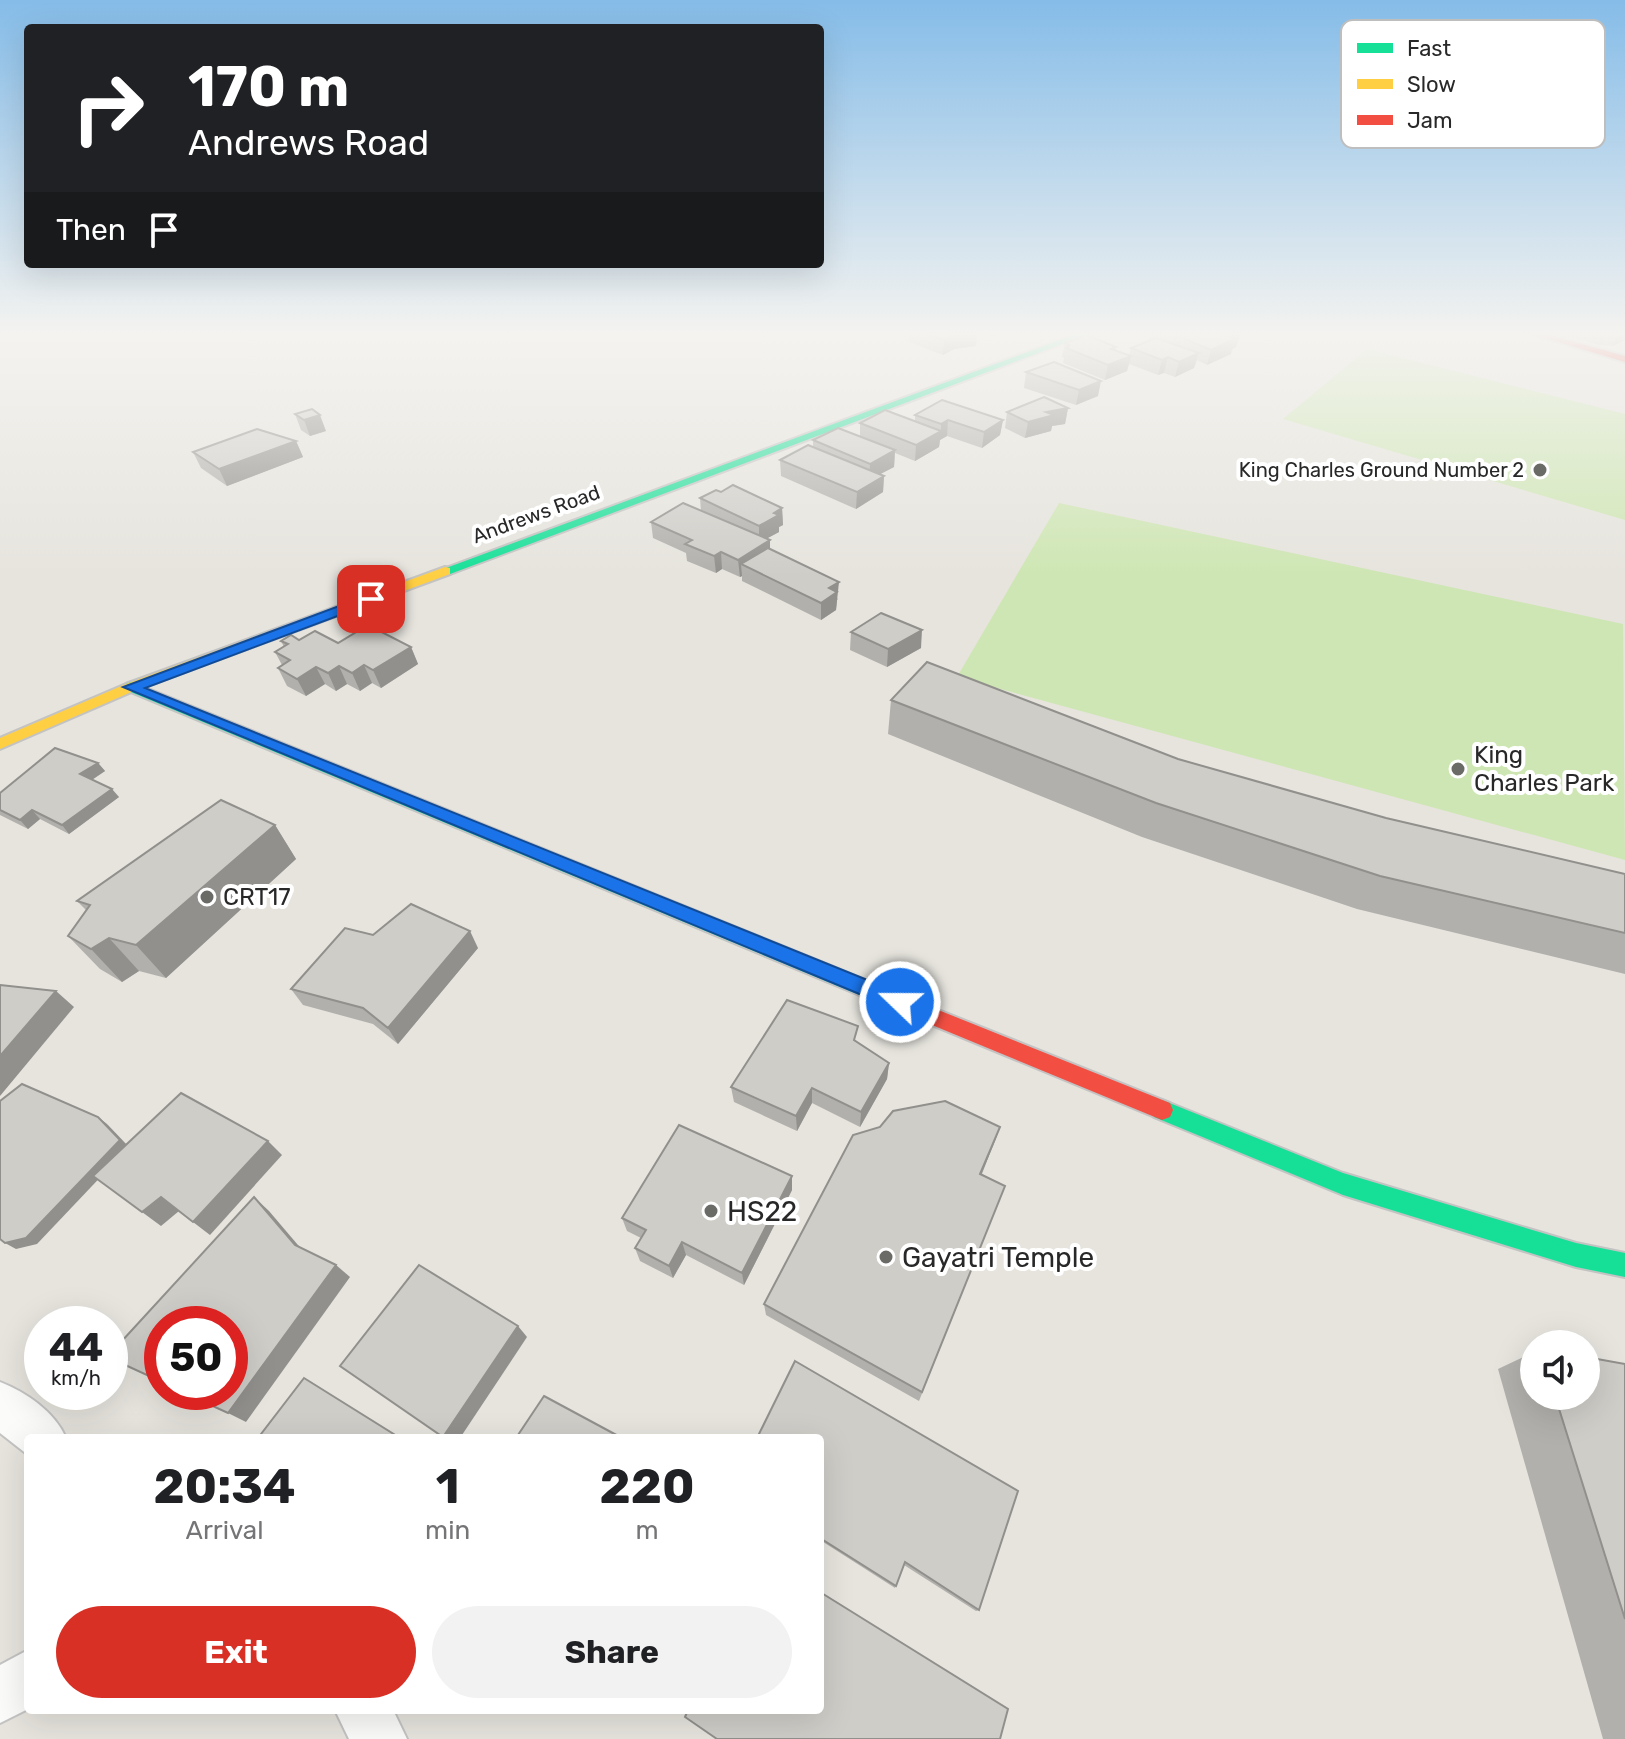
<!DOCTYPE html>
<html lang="en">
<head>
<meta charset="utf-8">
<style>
  :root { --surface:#fff; --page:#f2f2f2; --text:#202124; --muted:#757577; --accent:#d93025 }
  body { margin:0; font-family:Rubik,sans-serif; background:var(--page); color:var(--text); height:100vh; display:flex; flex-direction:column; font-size:30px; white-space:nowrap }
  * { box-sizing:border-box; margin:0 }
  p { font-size:26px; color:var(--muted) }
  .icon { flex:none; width:44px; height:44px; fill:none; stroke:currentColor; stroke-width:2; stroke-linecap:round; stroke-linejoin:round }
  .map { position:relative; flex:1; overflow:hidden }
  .details { position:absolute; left:24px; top:1434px; width:800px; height:280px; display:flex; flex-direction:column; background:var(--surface); border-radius:8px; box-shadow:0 8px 32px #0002 }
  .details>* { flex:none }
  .hud { position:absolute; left:24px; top:24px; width:800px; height:244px; border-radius:8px; box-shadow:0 8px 32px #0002; background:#202124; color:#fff; overflow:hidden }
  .fabs { position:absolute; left:1520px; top:1330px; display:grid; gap:16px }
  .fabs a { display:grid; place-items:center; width:80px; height:80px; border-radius:50%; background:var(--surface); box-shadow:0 8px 32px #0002; font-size:40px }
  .speed { position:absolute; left:24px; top:1306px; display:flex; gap:16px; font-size:40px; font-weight:700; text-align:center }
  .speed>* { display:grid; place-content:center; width:104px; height:104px; border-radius:50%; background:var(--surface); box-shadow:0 8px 32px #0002; line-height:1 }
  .speed small { font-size:20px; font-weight:400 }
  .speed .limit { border:12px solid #d22; background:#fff; color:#111 }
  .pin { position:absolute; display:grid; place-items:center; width:68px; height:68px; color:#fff; margin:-34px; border-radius:16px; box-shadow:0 4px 12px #0006 }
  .me { position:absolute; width:88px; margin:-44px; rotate:292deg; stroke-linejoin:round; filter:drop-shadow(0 0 6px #0008) }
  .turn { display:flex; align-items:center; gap:28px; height:168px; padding:0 32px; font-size:36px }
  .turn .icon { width:104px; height:104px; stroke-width:2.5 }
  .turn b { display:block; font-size:56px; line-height:68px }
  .then { display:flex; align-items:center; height:76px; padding:0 32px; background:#0003; gap:16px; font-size:30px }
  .eta { display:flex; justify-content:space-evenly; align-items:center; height:136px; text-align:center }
  .eta b { font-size:48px; font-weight:700; line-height:56px }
  .button { display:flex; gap:16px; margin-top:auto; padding:16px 32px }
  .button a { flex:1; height:92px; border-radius:48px; background:var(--accent); color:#fff; font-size:32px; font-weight:700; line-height:92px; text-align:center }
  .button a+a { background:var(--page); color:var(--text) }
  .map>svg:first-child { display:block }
</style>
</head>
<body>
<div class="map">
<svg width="1625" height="1739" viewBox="0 0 1625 1739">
  <rect width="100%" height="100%" fill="#e6e4dd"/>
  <g fill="#cee6b3">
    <polygon points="1367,349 1625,414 1625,520 1283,419"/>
    <polygon points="1059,503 1623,624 1625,860 957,677"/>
  </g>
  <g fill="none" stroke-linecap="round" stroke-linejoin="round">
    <g stroke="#c4c3c3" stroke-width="4">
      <g id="street">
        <path d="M0 1382C26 1392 55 1412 66 1438H28V1455L0 1433Z"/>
        <polygon points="28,1650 28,1709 0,1723 0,1665"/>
        <polygon points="335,1710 393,1710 407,1739 349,1739"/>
      </g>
    </g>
    <g stroke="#c4c3c3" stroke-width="4">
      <g id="fast">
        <polygon points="1081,332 1094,332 450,574 438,571"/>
        <polygon points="131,682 883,987 886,993 883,999 876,1001 869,999 126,690 126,684"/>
        <polygon points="1162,1100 1343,1173 1576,1243 1625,1253 1625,1277 1576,1267 1343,1195 1154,1117 1151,1110 1154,1103"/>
      </g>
    </g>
    <g stroke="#c4c3c3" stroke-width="4">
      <polygon id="slow" points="445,567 450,568 450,574 136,690 0,749 0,738 126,684"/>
    </g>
    <g stroke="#c4c3c3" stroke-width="4">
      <g id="jam">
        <polygon points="1524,332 1539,332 1625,356 1625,362"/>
        <polygon points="876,985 1170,1103 1173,1110 1170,1117 1162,1120 869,999 866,993 869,987"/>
      </g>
    </g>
    <use href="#street" fill="#fbfbfa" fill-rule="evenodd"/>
    <use href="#fast" fill="#16e098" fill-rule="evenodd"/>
    <use href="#slow" fill="#ffcf43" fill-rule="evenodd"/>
    <use href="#jam" fill="#f24e42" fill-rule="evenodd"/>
  </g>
  <g fill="#b2b0ac">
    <polygon points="910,332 977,332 976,346 954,349 943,355 909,342"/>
    <polygon points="981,332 1009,332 991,337"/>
    <polygon points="1151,332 1241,332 1236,347 1232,349 1231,354 1207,365 1197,360 1194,368 1175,377 1164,373 1158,375 1129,364 1127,371 1105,380 1063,363 1064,358 1062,357 1065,343 1116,347 1116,350 1129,356 1131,348 1149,340"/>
    <polygon points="1242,332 1259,332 1258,335"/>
    <polygon points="1553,332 1625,332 1613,346 1599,345"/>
    <polygon points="1026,372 1098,396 1076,405 1024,388"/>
    <polygon points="1068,408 1065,424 1052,426 1051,431 1025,438 1005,428 1007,412"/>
    <polygon points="295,414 326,431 310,436 301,430"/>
    <polygon points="915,415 1003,420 1000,435 982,448 947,436 940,440 939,447 915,461 895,453 894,467 880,474 884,476 883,492 856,509 781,476 780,460 813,447 813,440 860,436 860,423 915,421"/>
    <polygon points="296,441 303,457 227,486 201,468 193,452"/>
    <polygon points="721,492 782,508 783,525 779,527 779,532 767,538 770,540 770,549 838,599 837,600 836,610 821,620 742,581 742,576 740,577 722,569 716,573 687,561 686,553 653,538 651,522 701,511 700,498"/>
    <polygon points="851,632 921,648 887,667 850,650"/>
    <polygon points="299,640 411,647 418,664 381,688 372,683 360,691 347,684 336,691 325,684 306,696 287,686 278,668 282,665 275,652 284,647 281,641"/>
    <polygon points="891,700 1178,759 1386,818 1625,874 1625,974 1357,909 1142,837 888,734"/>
    <polygon points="98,763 105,771 92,780 119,797 69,834 40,819 28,829 0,815 0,793"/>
    <polygon points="275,825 296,859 166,978 139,971 122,982 100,969 68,936 86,910 77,901"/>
    <polygon points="373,935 478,948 398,1044 373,1024 303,1005 291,989"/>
    <polygon points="857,1042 889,1063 887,1079 860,1127 812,1103 797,1131 734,1102 731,1087"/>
    <polygon points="880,1127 1000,1127 982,1174 1005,1186 919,1401 766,1315 764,1304"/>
    <polygon points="792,1176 792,1190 744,1285 686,1255 673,1278 640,1261 635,1248 641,1238 627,1231 622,1218"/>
    <polygon points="1534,1352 1534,1396 1586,1396 1625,1364 1625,1739 1603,1739 1498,1369"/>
    <polygon points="820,1438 979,1610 976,1611 904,1565 895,1588 820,1540"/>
  </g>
  <g fill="#91908c">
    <polygon points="969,332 977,332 976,346 954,349 943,355 944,340 956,334"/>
    <polygon points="992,332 1009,332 991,337"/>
    <polygon points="1241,332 1236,347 1232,349 1231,354 1207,365 1211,350 1230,337"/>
    <polygon points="1621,332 1625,332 1625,340 1613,346"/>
    <polygon points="1199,353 1194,368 1175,377 1179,362"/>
    <polygon points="1131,356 1127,371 1105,380 1108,365"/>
    <polygon points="1168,357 1164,373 1158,375 1162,360"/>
    <polygon points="1101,381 1098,396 1076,405 1079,390"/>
    <polygon points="1068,408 1065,424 1052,426 1051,431 1025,438 1028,422 1046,412"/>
    <polygon points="320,415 326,431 310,436 304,420"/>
    <polygon points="948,420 947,436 940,440 939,447 915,461 916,445 941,431 941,424"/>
    <polygon points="1003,420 1000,435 982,448 984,432"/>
    <polygon points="296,441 303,457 227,486 219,469"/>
    <polygon points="895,450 894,467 869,480 870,464"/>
    <polygon points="884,476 883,492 856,509 857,492"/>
    <polygon points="782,508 783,525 779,527 779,532 759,543 759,526 774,513"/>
    <polygon points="770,540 770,557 741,564 742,576 740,577 738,560"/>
    <polygon points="721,552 722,569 716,573 714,556"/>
    <polygon points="839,582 836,610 821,620 821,603 829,588"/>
    <polygon points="922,630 921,648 887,667 888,649"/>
    <polygon points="411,647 418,664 381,688 373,670"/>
    <polygon points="364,665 372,683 360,691 352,673"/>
    <polygon points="339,666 347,684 336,691 328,673"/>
    <polygon points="316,667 325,684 306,696 297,679"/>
    <polygon points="98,763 105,771 87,783 80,774"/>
    <polygon points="112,789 119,797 69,834 62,825"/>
    <polygon points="32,810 40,819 28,829 20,820"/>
    <polygon points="275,825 296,859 166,978 136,945"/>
    <polygon points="470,931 478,948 398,1044 388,1028"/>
    <polygon points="109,938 139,971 122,982 91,949"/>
    <polygon points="56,991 74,1007 0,1096 0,1056"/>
    <polygon points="889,1063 887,1079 860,1127 861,1112"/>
    <polygon points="812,1088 812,1103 797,1131 796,1116"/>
    <polygon points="98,1117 107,1124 129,1147 37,1244 16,1249 5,1243"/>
    <polygon points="1000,1127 995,1141 976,1187 980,1174"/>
    <polygon points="268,1141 282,1155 210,1235 193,1222"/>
    <polygon points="792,1176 792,1190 744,1285 742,1273"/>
    <polygon points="161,1197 179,1211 161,1226 142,1212"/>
    <polygon points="254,1197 269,1211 309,1258 295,1245"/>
    <polygon points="682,1242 686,1255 673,1278 669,1266"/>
    <polygon points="336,1265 350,1277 246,1422 228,1413"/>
    <polygon points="518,1326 527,1337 460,1438 444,1438 443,1437"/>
  </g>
  <g fill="#cfcdc8" stroke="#91908c" stroke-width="2">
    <polygon points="923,332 969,332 956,334 944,340"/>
    <polygon points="1168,332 1241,332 1230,337 1235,339 1211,350"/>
    <polygon points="1087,335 1116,347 1111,349 1131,356 1108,365 1066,348 1070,345 1065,343"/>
    <polygon points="1156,338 1199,353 1179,362 1168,357 1162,360 1131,348"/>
    <polygon points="1054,362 1101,381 1079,390 1026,372"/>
    <polygon points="1044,397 1068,408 1046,412 1054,415 1028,422 1007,412"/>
    <polygon points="942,400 1003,420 984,432 948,420 941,424 915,415"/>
    <polygon points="312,409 320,415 304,420 295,414"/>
    <polygon points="885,410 941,431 916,445 860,423"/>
    <polygon points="838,428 895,450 870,464 813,440"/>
    <polygon points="257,429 296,441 219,469 193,452"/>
    <polygon points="808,445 884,476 857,492 780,460"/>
    <polygon points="733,485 782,508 774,513 779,515 759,526 700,498 716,490 721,492"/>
    <polygon points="683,503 770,540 738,560 721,552 714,556 685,544 692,540 651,522"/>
    <polygon points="768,548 839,582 829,588 837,592 821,603 741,564"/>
    <polygon points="881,613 922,630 888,649 851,632"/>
    <polygon points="368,625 411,647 373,670 364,665 352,673 339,666 328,673 316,667 297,679 278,668 290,660 275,652 288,644 281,641 291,635 299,640 315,631 338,643"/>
    <polygon points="927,662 1178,759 1386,818 1625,874 1625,933 1380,876 1156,803 891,700"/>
    <polygon points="55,748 98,763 80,774 112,789 62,825 32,810 20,820 0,810 0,793"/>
    <polygon points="221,800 275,825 136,945 109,938 91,949 68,936 90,905 77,901"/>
    <polygon points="411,904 470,931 388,1028 363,1008 291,989 345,928 373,935"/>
    <polygon points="0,985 56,991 0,1056"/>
    <polygon points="787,1000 858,1026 854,1040 889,1063 861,1112 812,1088 796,1116 731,1087"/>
    <polygon points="22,1084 98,1117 120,1140 26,1238 5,1243 0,1239 0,1101"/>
    <polygon points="181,1093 268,1141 193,1222 161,1197 142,1212 93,1176"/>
    <polygon points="945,1101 1000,1127 980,1174 1005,1186 922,1392 764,1304 853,1135 880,1127 893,1111"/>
    <polygon points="679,1125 792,1176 742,1273 682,1242 669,1266 635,1248 646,1230 622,1218"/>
    <polygon points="254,1197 295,1245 336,1265 228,1413 182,1392 230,1392 230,1324 162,1324 162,1382 110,1358 110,1354"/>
    <polygon points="419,1265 518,1326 443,1437 340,1366"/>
    <polygon points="1586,1357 1625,1364 1625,1619 1555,1396 1586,1396"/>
    <polygon points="795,1361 1018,1491 979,1610 905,1562 896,1586 820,1538 820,1438 757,1438"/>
    <polygon points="304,1378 400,1438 258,1438"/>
    <polygon points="544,1396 622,1438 516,1438"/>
    <polygon points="820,1592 1008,1709 1000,1739 717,1739 685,1717 688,1710 820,1710"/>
  </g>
  <linearGradient id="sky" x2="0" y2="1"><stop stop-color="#85bce8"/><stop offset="0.58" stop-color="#f4f3f0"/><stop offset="1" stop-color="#f4f3f0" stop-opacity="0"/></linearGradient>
  <rect width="1625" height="576" fill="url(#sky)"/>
  <polygon fill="#1a73e8" stroke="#114b97" stroke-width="2" points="371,594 375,596 375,602 145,688 907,996 910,1002 907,1008 900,1011 893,1008 123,687"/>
  <g fill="#6a6a67" stroke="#fff" stroke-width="3">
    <circle cx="1540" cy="470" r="8"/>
    <circle cx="1458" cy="769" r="8"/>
    <circle cx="207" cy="897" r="8"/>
    <circle cx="711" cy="1211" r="8"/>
    <circle cx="886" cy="1257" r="8"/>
  </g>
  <g text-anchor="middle" stroke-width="8" stroke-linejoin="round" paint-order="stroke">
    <g font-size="20" fill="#282828" stroke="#fff" text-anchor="end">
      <text x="1524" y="477">King Charles Ground Number 2</text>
    </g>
    <g font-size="20" fill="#282828" stroke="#fff">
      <text transform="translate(536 514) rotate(-20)" y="7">Andrews Road</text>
    </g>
    <g font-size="24" fill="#282828" stroke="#fff" text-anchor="start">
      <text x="1474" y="763">King<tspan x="1474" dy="28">Charles Park</tspan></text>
      <text x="223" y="905">CRT17</text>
    </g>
    <g font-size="28" fill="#282828" stroke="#fff" text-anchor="start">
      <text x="727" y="1221">HS22</text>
      <text x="902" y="1267">Gayatri Temple</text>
    </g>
  </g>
  <rect x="1341" y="20" width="264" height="128" rx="12" fill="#fff" stroke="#bebebe" stroke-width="2"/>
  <rect x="1357" y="43" width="36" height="10" fill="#16e098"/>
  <rect x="1357" y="79" width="36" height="10" fill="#ffcf43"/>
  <rect x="1357" y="115" width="36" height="10" fill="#f24e42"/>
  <g font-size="22" fill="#282828">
    <text x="1407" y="56">Fast</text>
    <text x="1407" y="92">Slow</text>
    <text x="1407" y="128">Jam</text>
  </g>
</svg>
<div class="fabs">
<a><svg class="icon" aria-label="sound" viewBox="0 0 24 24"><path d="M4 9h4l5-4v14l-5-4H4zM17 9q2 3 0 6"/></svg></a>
</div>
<div class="speed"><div>44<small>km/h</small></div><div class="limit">50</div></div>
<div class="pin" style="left:371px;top:599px;background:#d93025"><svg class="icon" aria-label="arrive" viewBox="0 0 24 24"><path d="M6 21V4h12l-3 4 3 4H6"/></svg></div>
<svg class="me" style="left:900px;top:1002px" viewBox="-20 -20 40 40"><circle r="17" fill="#1a73e8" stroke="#fff" stroke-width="3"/><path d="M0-11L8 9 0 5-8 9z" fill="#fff"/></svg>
<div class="hud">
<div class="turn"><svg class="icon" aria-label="right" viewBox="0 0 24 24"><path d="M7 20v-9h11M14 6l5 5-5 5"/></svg><div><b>170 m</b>Andrews Road</div></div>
<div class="then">Then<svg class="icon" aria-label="arrive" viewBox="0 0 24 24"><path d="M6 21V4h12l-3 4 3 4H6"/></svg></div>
</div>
<section class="details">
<div class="eta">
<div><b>20:34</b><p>Arrival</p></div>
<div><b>1</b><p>min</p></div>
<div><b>220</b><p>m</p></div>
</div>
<div class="button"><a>Exit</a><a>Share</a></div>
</section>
</div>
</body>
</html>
